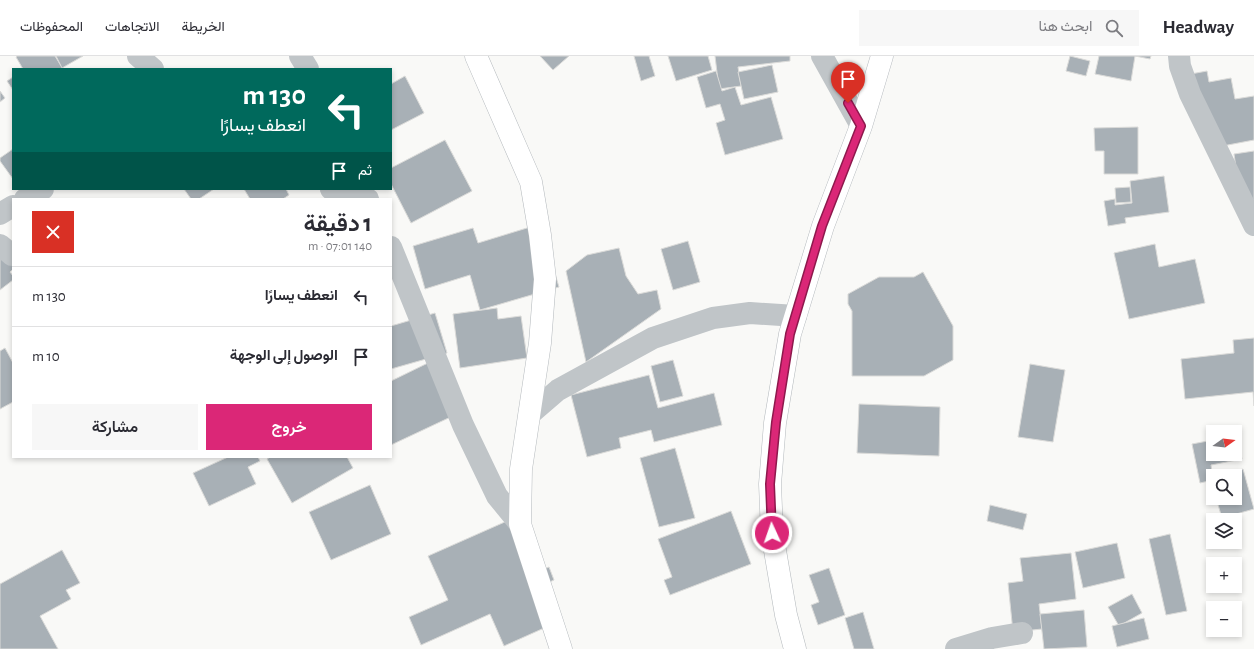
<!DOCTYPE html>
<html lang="ar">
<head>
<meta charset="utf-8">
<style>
  :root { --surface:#fff; --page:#f7f7f7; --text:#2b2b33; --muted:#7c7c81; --line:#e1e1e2; --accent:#db2777 }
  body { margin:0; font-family:"Alegreya Sans",Vazirmatn,sans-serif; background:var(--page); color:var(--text); direction:rtl; height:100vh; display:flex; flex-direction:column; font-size:15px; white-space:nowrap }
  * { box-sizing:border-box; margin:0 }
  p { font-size:13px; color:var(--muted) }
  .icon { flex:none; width:22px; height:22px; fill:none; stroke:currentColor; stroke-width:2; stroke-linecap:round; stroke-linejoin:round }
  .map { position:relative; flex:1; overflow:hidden; direction:ltr }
  .drawer { position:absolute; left:12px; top:142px; width:380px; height:260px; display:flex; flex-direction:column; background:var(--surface); border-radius:0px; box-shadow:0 2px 6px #0003; direction:rtl }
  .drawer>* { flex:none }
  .banner { position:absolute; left:12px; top:12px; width:380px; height:122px; border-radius:0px; box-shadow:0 2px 6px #0003; direction:rtl; background:#00695c; color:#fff; overflow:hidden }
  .needle { width:26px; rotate:76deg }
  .fabs { position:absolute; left:1206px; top:369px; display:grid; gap:8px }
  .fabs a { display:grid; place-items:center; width:36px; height:36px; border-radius:0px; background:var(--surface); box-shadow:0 2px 6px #0003; font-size:20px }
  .pin { position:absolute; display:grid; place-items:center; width:34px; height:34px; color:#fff; margin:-41px -17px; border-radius:50% 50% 50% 0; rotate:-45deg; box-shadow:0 0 4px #0007 }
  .pin .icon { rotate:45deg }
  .me { position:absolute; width:44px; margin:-22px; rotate:357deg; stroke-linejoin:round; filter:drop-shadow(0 0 3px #0008) }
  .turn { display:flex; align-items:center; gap:14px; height:84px; padding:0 20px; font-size:18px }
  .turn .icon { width:52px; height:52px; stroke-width:2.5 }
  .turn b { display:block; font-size:28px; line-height:34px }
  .then { display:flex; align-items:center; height:38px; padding:0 20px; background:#0003; gap:8px; font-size:15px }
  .round { display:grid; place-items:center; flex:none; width:42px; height:42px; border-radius:0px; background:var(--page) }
  .overview { display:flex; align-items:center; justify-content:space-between; height:68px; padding:0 20px }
  h1 { font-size:24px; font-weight:600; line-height:30px }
  .cta { display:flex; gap:8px; margin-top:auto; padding:8px 20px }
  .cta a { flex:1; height:46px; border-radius:0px; background:var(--accent); color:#fff; font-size:16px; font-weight:600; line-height:46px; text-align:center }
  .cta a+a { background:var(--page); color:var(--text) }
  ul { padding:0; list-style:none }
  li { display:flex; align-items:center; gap:12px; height:60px; padding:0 20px; border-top:1px solid var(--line) }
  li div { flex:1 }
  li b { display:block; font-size:15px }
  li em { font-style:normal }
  header { display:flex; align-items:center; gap:24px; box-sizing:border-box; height:56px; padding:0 20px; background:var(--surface); border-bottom:1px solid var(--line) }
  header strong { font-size:19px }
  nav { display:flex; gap:22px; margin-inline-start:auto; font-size:14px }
  .search { width:280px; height:36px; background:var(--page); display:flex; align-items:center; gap:10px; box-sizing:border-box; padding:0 14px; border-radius:0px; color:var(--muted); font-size:15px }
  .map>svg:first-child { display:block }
</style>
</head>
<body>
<header>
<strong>Headway</strong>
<div class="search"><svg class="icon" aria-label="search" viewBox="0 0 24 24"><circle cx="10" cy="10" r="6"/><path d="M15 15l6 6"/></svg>ابحث هنا</div>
<nav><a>الخريطة</a><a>الاتجاهات</a><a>المحفوظات</a></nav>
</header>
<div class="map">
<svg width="1254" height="593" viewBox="0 0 1254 593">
  <rect width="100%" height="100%" fill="#f9f9f7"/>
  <g fill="#a8b0b6" stroke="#dbdbd9">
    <polygon points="17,0 55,0 63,13 23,13 16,1"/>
    <polygon points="56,0 83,0 62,12"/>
    <polygon points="540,0 569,0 553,14"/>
    <polygon points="634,0 649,0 655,20 641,25"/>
    <polygon points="668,0 708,0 712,14 676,25"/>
    <polygon points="715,0 790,0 790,5 738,11 741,30 719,33"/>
    <polygon points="1070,0 1090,5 1086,20 1066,15"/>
    <polygon points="1099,0 1151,0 1150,3 1135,0 1131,25 1095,18"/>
    <polygon points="772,9 778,36 744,43 738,16"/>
    <polygon points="716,15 722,35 735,31 741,49 771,41 783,83 725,99 716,67 725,64 720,48 706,52 697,21"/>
    <polygon points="1207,15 1209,26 1231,22 1235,43 1254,40 1254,84 1212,92 1180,20"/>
    <polygon points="405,20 424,57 391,74 391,28"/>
    <polygon points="13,21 13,34 7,25"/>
    <polygon points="0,35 5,42 0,46"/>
    <polygon points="1138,71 1138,118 1104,118 1104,95 1095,95 1094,72"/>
    <polygon points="445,84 472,135 411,167 391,128 391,112"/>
    <polygon points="13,93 13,123 0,105 0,102"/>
    <polygon points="1254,95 1254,144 1241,146 1234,98"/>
    <polygon points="1164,120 1169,156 1125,162 1126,167 1108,170 1104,145 1115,143 1115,149 1132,147 1130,125"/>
    <polygon points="1130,131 1131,146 1116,147 1115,132"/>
    <polygon points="184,133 214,133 199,143 191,143"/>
    <polygon points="244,133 286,133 289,139 283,143 250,143"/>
    <polygon points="540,168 559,231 480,254 470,219 425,233 413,190 473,172 478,187"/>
    <polygon points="688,185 700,226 673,234 661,193"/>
    <polygon points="1155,188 1159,211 1195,203 1205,247 1129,263 1114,197"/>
    <polygon points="0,191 13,201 13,213 10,216 13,220 13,224 0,234"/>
    <polygon points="619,192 626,220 638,238 657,234 661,253 586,306 566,215 587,199"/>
    <polygon points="923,216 953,270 953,304 924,320 852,320 852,255 848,248 848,238 879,221 914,221"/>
    <polygon points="497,252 498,263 521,260 527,302 460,312 453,258"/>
    <polygon points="435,257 447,297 391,313 391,270"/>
    <polygon points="1254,282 1254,350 1253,336 1185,343 1181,303 1234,297 1233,284"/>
    <polygon points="5,292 13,307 13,346 0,353 0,295"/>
    <polygon points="673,304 683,340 660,346 651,310"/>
    <polygon points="432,305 457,358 391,389 391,325"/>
    <polygon points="1030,308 1065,314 1053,386 1018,381"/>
    <polygon points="649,319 658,352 714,337 722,369 654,386 651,374 619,382 621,392 587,401 571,339"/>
    <polygon points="859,348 940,351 939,400 857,397"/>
    <polygon points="1235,379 1237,379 1242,403 1211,409 1213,424 1200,427 1192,388 1213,384 1213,398 1235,398"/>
    <polygon points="675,392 695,462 659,471 640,402"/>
    <polygon points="228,401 258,401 260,405 248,411 256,428 209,450 193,417"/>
    <polygon points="270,401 347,401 353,412 292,447 267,403"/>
    <polygon points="1243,413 1254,453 1222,462 1216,442 1235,442 1235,420 1217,420"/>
    <polygon points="370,429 391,478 331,504 309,456"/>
    <polygon points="990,449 1027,458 1023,474 987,465"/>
    <polygon points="731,455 751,508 670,539 664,524 672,521 658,483"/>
    <polygon points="516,461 540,515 549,511 554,524 543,529 562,564 504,590 490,558 421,589 409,561 448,544 428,500"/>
    <polygon points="1170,478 1187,555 1166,559 1149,483"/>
    <polygon points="1117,487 1125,522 1083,532 1075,496"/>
    <polygon points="62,494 80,527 66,534 71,543 40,560 58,593 0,593 0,528"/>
    <polygon points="1071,497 1076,543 1039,548 1042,573 1013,576 1008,527 1023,525 1020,502"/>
    <polygon points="829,512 845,559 818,569 811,549 819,546 809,519"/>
    <polygon points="1132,538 1142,557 1119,570 1108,551"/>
    <polygon points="1084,554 1087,591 1044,593 1040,558"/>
    <polygon points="863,556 874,593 854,593 845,562"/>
    <polygon points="1144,562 1149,583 1117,591 1112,570"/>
  </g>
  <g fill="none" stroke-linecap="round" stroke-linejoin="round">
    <g stroke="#b4b9bd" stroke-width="23">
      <g id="major">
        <polyline points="476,0 531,126 540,179 545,223 540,287 521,413 520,468 561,593"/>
        <polyline points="795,593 786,559 772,477 770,428 775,367 790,278 823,170 861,70 882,0"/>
      </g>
    </g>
    <g stroke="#c0c5c8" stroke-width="22">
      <polyline points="138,0 153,13"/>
      <polyline points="300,0 308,13"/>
      <polyline points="822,0 861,70"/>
      <polyline points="1179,0 1180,10 1190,38 1254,169"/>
      <polyline points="331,133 368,143"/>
      <polyline points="25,143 43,133"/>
      <polyline points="0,158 13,150"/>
      <polyline points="0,189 12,199"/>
      <polyline points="391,191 463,369 497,440 520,468"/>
      <polyline points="529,359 558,334 653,282 713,262 750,257 796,260"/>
      <polyline points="956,593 992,582 1022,577"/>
    </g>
    <use href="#major" stroke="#fff" stroke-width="22"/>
  </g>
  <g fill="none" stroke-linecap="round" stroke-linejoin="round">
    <g stroke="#8e194d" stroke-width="10">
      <polyline id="route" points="772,477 770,428 776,366 790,278 822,170 861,70 848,47"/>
    </g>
    <use href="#route" stroke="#db2777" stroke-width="7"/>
  </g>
</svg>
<div class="fabs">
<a><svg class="needle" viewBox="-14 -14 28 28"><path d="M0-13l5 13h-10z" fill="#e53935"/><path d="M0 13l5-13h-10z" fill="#7c7c81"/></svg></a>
<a><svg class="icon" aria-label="search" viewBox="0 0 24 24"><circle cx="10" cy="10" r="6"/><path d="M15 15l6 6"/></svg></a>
<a><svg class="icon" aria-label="layers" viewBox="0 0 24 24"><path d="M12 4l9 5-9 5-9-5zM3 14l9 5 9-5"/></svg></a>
<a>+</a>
<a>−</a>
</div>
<div class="pin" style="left:848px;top:47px;background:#d93025"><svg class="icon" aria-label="arrive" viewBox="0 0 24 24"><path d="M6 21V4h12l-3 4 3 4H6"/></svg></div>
<svg class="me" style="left:772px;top:477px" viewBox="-20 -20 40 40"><circle r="17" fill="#db2777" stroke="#fff" stroke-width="3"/><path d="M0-11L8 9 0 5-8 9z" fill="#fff"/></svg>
<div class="banner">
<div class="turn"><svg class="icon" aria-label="left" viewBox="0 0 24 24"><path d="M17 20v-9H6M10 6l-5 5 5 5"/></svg><div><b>130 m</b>انعطف يسارًا</div></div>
<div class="then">ثم<svg class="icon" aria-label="arrive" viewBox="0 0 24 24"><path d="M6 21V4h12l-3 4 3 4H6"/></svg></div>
</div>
<section class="drawer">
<div class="overview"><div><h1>1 دقيقة</h1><p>140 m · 07:01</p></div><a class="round" style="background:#d93025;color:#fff"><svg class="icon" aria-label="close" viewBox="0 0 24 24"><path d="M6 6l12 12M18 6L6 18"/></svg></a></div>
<ul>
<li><svg class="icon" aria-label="left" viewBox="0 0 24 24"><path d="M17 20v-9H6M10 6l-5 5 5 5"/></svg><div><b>انعطف يسارًا</b></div><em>130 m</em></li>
<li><svg class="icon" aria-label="arrive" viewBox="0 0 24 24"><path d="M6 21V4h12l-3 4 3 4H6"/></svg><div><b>الوصول إلى الوجهة</b></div><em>10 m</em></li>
</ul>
<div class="cta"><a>خروج</a><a>مشاركة</a></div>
</section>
</div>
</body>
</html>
